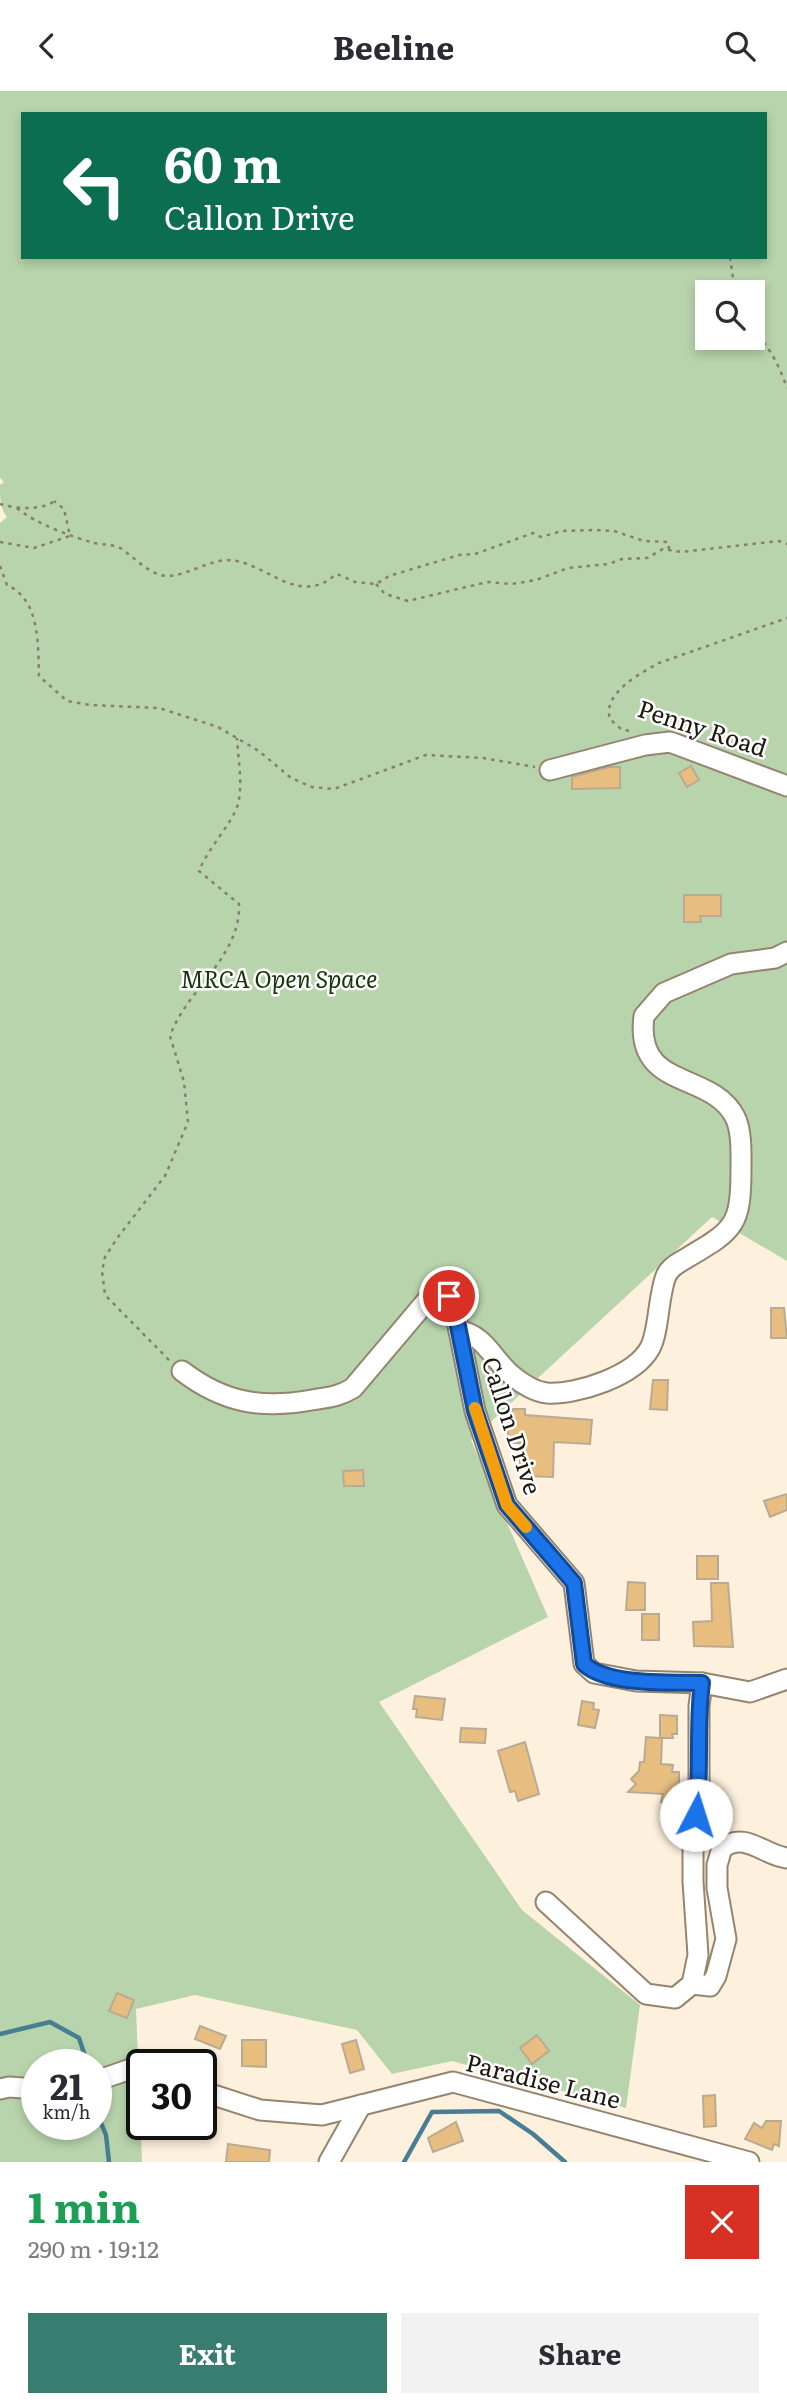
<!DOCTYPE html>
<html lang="en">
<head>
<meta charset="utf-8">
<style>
  :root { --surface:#fff; --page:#f2f2f3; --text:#2b2b33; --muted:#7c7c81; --accent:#397d71 }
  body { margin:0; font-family:Literata,serif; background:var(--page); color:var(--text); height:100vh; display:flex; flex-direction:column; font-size:26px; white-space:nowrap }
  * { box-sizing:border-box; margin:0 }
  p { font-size:23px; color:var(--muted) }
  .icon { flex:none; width:38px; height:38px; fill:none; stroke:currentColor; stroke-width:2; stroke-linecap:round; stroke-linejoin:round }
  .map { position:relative; height:2071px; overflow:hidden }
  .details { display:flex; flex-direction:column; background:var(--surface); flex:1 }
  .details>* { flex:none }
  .top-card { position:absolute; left:21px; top:21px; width:746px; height:147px; border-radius:0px; box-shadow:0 4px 10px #0003; background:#0b6e4f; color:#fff; overflow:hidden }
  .controls { position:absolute; left:695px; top:189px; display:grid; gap:14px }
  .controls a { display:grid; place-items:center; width:70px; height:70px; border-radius:0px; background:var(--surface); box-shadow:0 4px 10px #0003; font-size:35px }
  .speed { position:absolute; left:21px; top:1958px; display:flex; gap:14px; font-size:35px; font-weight:700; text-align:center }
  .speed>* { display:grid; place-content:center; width:91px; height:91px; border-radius:50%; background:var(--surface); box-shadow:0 4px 10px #0003; line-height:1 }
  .speed small { font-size:18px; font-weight:400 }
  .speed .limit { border:4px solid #111; border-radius:10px; background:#fff; color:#111 }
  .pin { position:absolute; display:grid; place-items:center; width:60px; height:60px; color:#fff; margin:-30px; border:4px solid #fff; border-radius:50%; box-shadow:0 2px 7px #0007 }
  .me { position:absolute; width:77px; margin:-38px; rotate:5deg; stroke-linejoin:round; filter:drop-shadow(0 0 5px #0008) }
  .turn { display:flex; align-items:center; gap:24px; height:147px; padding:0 28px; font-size:32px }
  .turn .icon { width:91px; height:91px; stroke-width:2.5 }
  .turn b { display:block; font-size:49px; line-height:60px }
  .round { display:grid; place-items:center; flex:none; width:74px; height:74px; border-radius:0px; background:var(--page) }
  .headline { display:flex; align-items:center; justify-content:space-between; height:119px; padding:0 28px }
  h1 { font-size:42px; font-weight:700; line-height:52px; color:#1e9e55 }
  .primary-button { display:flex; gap:14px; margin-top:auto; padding:14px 28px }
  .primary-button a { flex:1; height:80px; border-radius:0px; background:var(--accent); color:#fff; font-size:28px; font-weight:700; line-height:80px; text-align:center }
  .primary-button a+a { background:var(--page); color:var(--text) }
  header { display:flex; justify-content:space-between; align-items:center; height:91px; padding:0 28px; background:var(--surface); font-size:32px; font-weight:700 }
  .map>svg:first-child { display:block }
</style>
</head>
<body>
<header><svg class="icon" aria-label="back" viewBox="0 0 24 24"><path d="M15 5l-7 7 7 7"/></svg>Beeline<svg class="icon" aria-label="search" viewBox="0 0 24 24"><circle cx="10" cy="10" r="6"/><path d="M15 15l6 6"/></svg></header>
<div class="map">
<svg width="787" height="2071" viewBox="0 0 787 2071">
  <rect width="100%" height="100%" fill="#fdf0dd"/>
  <path fill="#b8d4ac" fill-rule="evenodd" d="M0 0H787V1170L712 1126 471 1349 548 1526 379 1611 522 1819 640 1914 626 2017 452 1970 392 1983 357 1939 195 1904 136 1918 142 2071H0V432L7 426C0 418 0 405 0 394L4 391 0 387ZM23 23H765V166H23ZM707 201H752V247H707ZM37 1974H96V2034H37Z"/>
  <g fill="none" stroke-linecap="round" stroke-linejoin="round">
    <g stroke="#467e92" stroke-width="4.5">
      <polyline points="0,1943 50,1931 79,1947 88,1974"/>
      <polyline points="96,2020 106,2044 109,2071"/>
      <polyline points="404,2071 432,2021 499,2020 533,2043 565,2071"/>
    </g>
  </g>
  <g fill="#e7be7f" stroke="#baaa93" stroke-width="2">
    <polygon points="691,675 699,689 687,696 679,682"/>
    <polygon points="609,676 620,676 620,697 572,698 572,686"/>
    <polygon points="684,804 721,804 721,825 700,825 701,831 684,831"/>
    <polygon points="771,1217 784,1217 787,1247 771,1247"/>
    <polygon points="653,1289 668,1289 667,1319 650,1318"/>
    <polygon points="512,1318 525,1318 525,1324 592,1329 590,1353 554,1351 553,1386 527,1385 527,1377 520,1376 520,1352 510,1352 508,1348 508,1325 512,1325"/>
    <polygon points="363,1379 364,1395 344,1395 343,1380"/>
    <polygon points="787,1403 787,1419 770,1426 764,1410"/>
    <rect x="697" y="1465" width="21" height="23"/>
    <polygon points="628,1491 645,1492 645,1519 626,1519"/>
    <polygon points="711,1492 728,1492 733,1556 694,1555 693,1531 712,1530"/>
    <rect x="642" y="1523" width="17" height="26"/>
    <polygon points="415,1605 445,1608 442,1629 416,1626 417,1618 413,1618"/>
    <polygon points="582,1610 594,1612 593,1618 599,1619 595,1637 578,1634"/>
    <polygon points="660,1624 677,1625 677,1643 672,1643 673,1647 662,1647 661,1673 673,1674 672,1681 679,1681 679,1696 683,1696 681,1717 668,1717 668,1711 661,1711 663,1703 628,1701 636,1693 631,1688 639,1680 640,1671 644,1671 646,1646 660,1647"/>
    <polygon points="461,1637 486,1638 485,1652 460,1651"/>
    <polygon points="525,1651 539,1703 518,1710 515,1700 510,1701 498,1660"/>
    <polygon points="117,1902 134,1909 127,1927 109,1920"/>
    <polygon points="200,1935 226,1945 220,1958 195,1948"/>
    <polygon points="537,1944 549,1960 532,1973 520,1957"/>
    <polygon points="242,1949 266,1949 266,1976 242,1975"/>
    <polygon points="356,1949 364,1978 350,1982 342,1953"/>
    <polygon points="715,2004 716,2035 704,2036 703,2005"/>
    <polygon points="766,2030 781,2030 779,2055 774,2053 772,2059 745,2048 754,2032 762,2037"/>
    <polygon points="456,2031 463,2050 433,2061 428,2047"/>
    <polygon points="228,2053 270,2059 269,2071 226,2071"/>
  </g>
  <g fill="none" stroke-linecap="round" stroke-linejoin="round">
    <g stroke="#94856f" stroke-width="23">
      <g id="minor">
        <polyline points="550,679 645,654 670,651 787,695"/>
        <path d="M459 1240C485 1243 494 1271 514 1286 522 1293 536 1301 547 1302 577 1304 635 1285 650 1257 659 1241 658 1205 666 1185 670 1176 677 1173 685 1168 734 1139 741 1136 741 1078 741 1062 742 1040 735 1026 711 979 634 1000 644 925L664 902 731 873 775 867 787 861"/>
        <path d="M182 1280C224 1312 261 1318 312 1309 329 1306 338 1306 353 1297L429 1207C438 1203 446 1202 453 1210L475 1320 507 1414 574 1492 584 1573 594 1582 636 1590 702 1592 750 1601 787 1588"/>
        <polyline points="546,1811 646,1903 675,1907 692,1893 698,1864 693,1790 693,1747 699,1701 699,1615 702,1592"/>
        <path d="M692 1893 710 1895 716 1885 726 1848 717 1797V1774L722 1757C746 1740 763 1764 787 1767"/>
        <polyline points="96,1990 142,1974"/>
        <polyline points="0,1998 9,1996 37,1998"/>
        <polyline points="201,2000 260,2019 322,2024 453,1991 749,2071"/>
        <polyline points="329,2071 361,2014"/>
      </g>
    </g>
    <g stroke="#867e70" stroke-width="2.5" stroke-dasharray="3.5 5" stroke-linecap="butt">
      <polyline points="730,166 735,201"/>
      <path d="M752 239C769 253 780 277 787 297"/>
      <path d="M0 413C17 418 42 420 56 409"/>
      <path d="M17 417C36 433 70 445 94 452 103 454 112 453 120 457 135 466 150 486 170 485 189 483 208 470 227 469 261 469 289 507 323 492 328 490 332 486 337 483L355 491 376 493 389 485 459 464 475 463 533 442 541 446 562 440 596 439 614 440 644 450 668 451 669 458"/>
      <polyline points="0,451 34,457 70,445 64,418 54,410"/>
      <path d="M0 475 7 494C40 508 38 554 39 585L67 610 90 614 159 617 218 636 259 660 291 687 312 696 334 698 426 664 483 667 535 676"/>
      <polyline points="376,493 385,503 408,510 487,491 512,493 536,489 568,477 609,473 622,468 647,467 663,458 681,461 779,450 787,453"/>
      <path d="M629 640 621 638 610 628C602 602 641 582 659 572L787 527"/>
      <path d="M169 1269 105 1204 102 1180 105 1166 118 1146 165 1085 188 1031 184 991 170 945C186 899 241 866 239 813L199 780C208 757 232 733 238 713 243 693 238 668 237 647"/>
    </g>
    <use href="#minor" stroke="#fff" stroke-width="19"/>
  </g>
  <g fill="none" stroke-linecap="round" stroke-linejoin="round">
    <g stroke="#114b97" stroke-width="18">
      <path id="route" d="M449 1205 453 1210 475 1320 507 1414 574 1492 584 1573C608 1595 670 1591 702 1592 696 1636 702 1680 696 1724"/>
    </g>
    <use href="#route" stroke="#1a73e8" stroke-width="12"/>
    <polyline stroke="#f59e0b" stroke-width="12" points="475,1317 507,1414 526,1436"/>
  </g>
  <g text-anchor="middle" stroke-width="5" stroke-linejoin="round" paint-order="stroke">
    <g font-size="24" fill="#1d180f" stroke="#fff">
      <text transform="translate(702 638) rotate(18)" y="8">Penny Road</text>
      <text transform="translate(511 1335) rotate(72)" y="8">Callon Drive</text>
      <text transform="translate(543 1991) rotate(14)" y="8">Paradise Lane</text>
    </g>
    <g font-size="24" font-style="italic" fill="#18330a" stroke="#fff">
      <text x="279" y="897">MRCA Open Space</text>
    </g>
  </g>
</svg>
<div class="controls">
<a><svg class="icon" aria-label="search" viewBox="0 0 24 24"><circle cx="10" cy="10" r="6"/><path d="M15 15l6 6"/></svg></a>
</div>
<div class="speed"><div>21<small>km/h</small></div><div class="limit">30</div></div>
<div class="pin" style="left:449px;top:1205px;background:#d93025"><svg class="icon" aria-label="arrive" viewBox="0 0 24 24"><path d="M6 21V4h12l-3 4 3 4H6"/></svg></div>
<svg class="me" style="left:696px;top:1724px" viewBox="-20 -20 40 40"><circle r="19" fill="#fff"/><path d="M0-13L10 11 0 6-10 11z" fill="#1a73e8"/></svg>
<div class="top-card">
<div class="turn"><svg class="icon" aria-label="left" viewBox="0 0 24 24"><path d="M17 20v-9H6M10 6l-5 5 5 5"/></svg><div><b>60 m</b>Callon Drive</div></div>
</div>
</div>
<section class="details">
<div class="headline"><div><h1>1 min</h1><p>290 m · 19:12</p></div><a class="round" style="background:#d93025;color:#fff"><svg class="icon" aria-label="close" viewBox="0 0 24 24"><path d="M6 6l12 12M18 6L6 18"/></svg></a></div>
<div class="primary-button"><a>Exit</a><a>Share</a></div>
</section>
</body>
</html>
